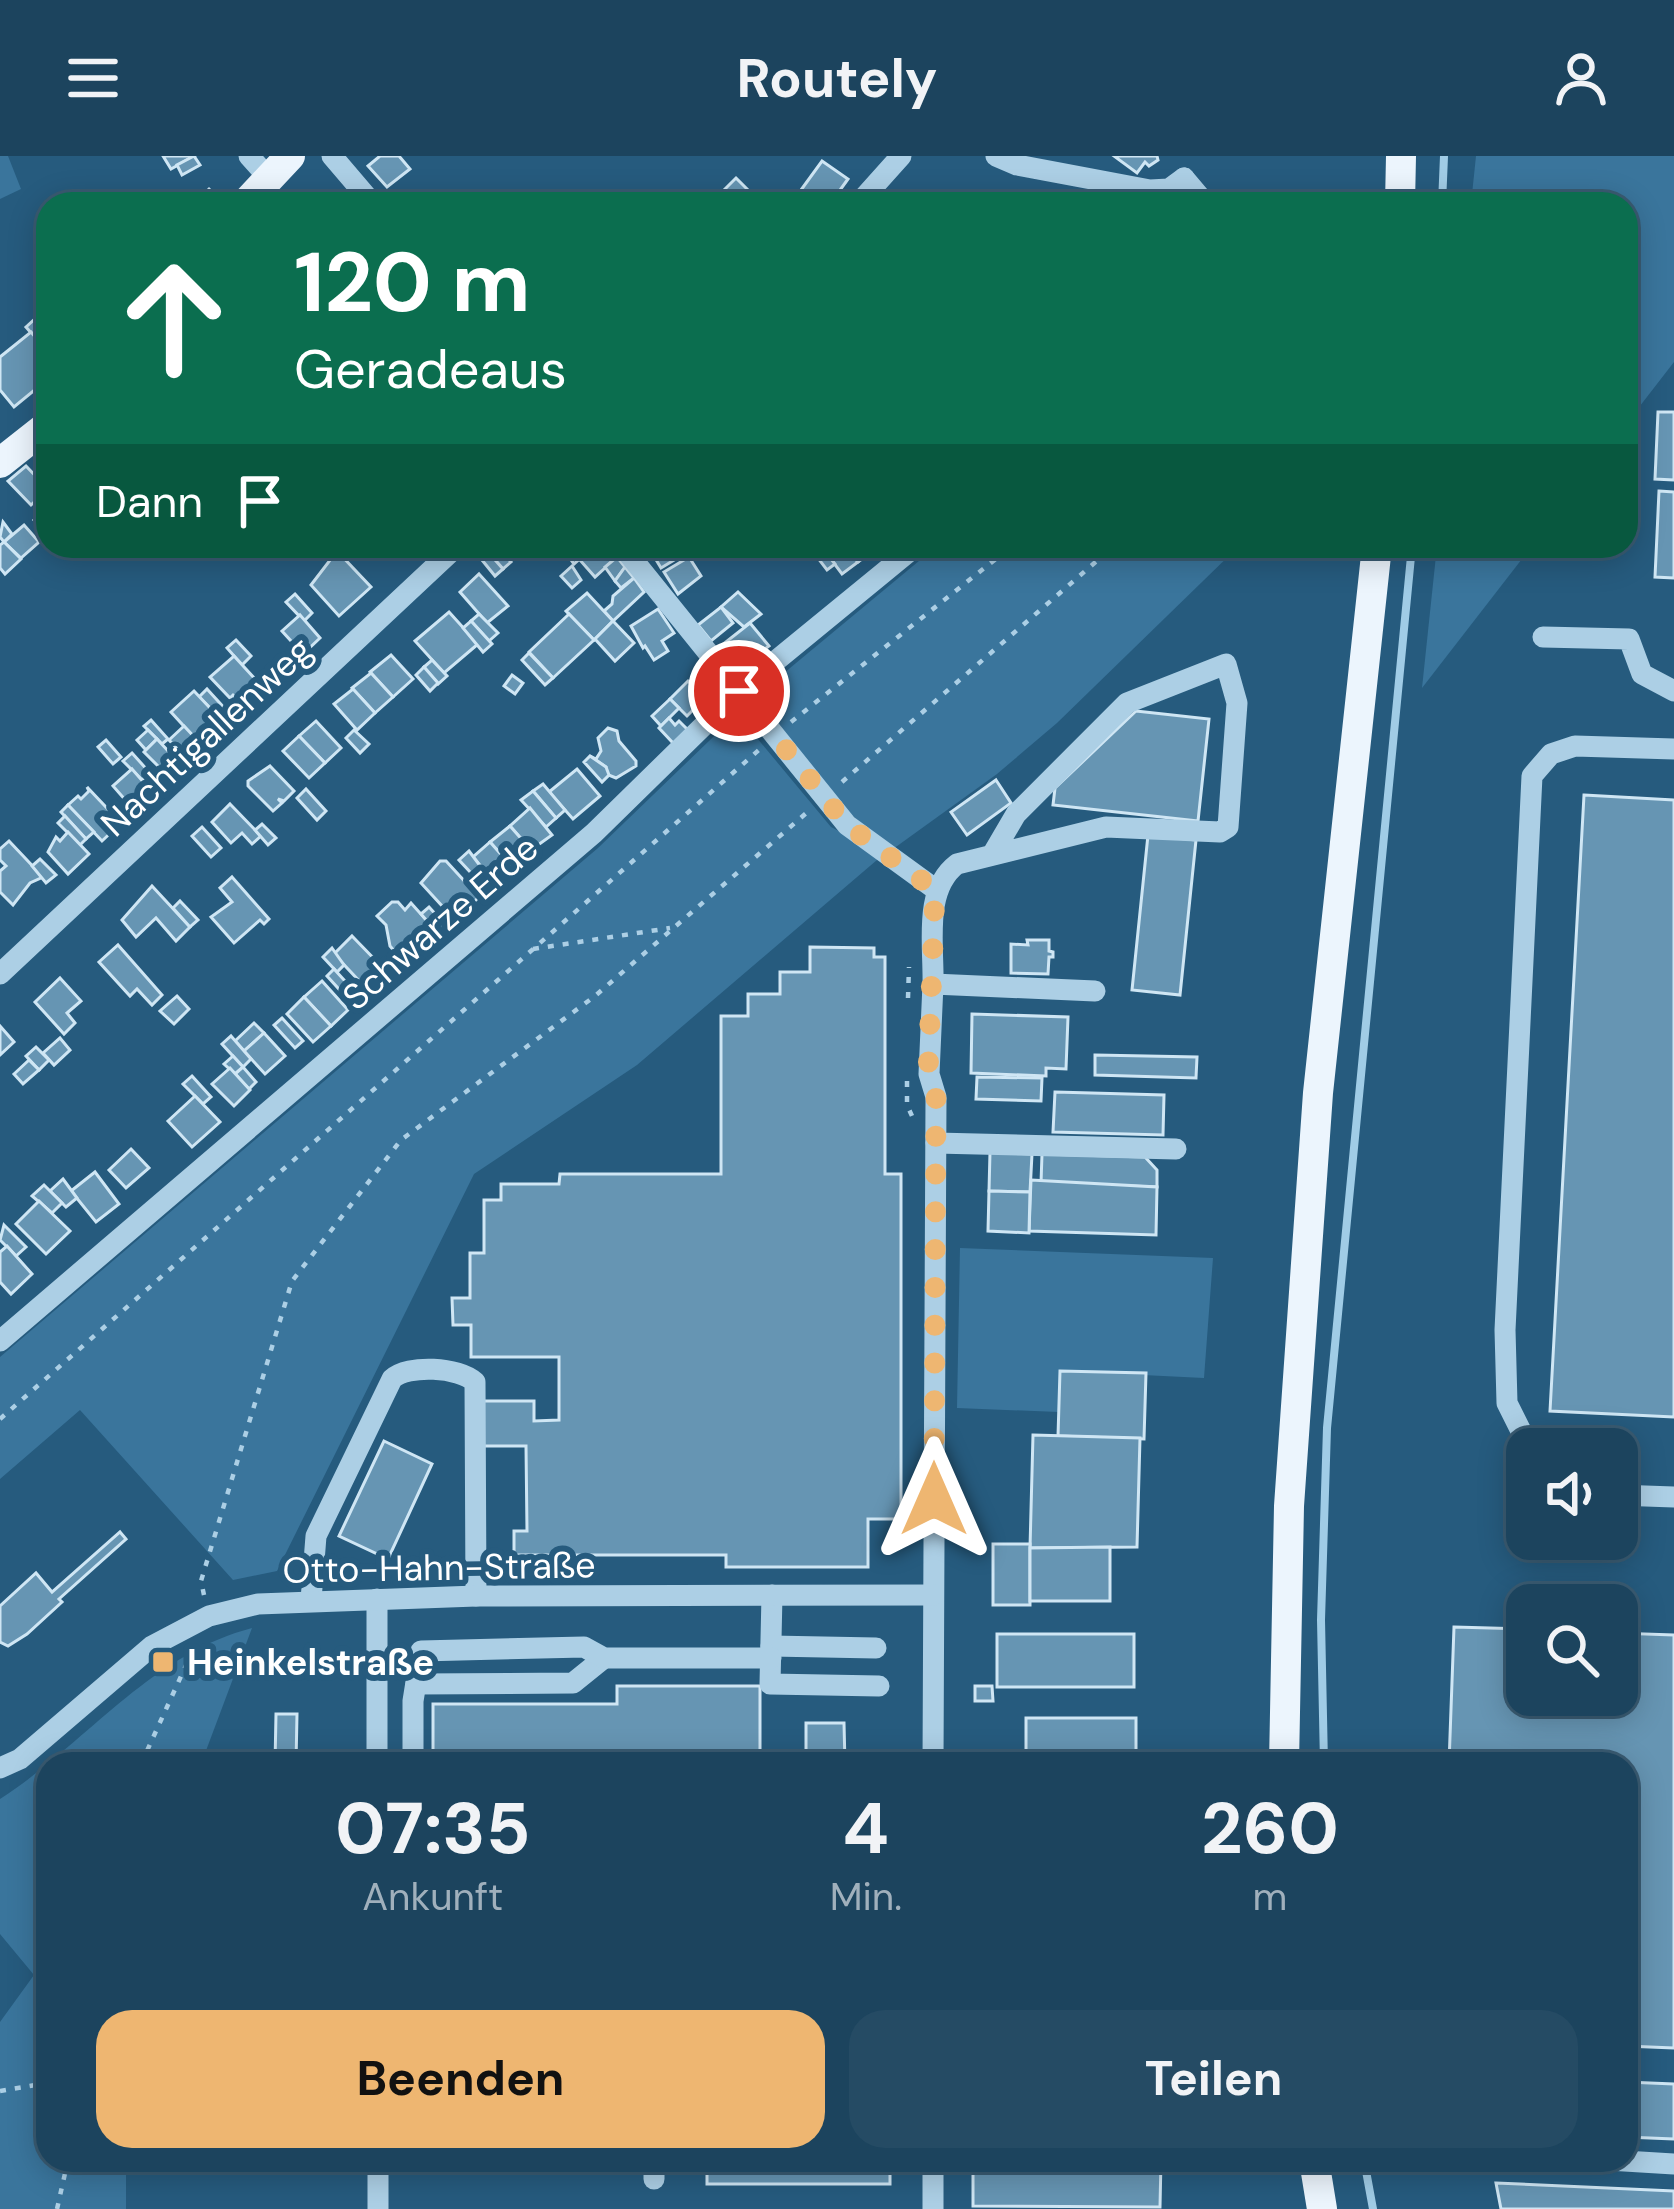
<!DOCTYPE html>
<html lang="de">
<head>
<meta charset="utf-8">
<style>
  :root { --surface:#1c445e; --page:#254b64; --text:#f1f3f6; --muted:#a0b0bc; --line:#3a5c73; --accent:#eeb671 }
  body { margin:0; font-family:"DM Sans",sans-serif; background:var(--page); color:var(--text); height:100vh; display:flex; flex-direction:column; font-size:45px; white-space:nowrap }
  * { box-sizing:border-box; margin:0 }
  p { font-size:39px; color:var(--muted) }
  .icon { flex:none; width:66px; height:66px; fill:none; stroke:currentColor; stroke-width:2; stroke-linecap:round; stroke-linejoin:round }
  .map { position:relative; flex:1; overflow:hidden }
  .drawer { position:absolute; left:36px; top:1596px; width:1602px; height:420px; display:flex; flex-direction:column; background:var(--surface); border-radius:36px; box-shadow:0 6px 30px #0003,0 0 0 3px var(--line) }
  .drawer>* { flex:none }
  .guide { position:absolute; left:36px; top:36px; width:1602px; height:366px; border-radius:36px; box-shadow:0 6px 30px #0003,0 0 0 3px var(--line); background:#0b6e4f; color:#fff; overflow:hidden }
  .controls { position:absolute; left:1506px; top:1272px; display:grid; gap:24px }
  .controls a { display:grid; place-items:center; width:132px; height:132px; border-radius:24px; background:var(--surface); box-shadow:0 6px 30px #0003,0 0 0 3px var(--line); font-size:60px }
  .pin { position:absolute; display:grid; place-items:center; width:102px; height:102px; color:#fff; margin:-51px; border:6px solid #fff; border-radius:50%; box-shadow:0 3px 12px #0007 }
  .me { position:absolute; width:132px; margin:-66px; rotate:0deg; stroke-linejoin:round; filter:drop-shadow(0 0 9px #0008) }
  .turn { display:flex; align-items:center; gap:42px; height:252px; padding:0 60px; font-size:54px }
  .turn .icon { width:156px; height:156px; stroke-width:2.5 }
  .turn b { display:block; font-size:84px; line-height:102px }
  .then { display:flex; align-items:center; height:114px; padding:0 60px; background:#0003; gap:24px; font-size:45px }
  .eta { display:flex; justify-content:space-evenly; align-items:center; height:204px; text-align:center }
  .eta b { font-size:72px; font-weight:700; line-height:84px }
  .button { display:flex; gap:24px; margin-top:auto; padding:24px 60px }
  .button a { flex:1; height:138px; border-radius:36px; background:var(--accent); color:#111; font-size:48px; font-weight:700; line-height:138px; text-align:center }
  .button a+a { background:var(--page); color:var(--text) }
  header { display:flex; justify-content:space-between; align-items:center; height:156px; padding:0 60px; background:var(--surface); font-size:54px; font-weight:700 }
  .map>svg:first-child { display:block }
</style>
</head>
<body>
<header><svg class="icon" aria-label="menu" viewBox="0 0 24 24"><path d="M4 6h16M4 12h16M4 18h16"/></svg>Routely<svg class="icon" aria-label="person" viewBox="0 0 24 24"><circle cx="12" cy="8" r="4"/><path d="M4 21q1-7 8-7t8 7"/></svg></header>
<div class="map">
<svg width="1674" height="2053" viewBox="0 0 1674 2053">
  <rect width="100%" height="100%" fill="#265b7e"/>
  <g fill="#3a759c">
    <polygon points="0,0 8,0 21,33 0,43"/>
    <polygon points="1476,0 1674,0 1674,206 1626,268 1626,48 1471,48"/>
    <polygon points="937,390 1239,390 1057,567 997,618 893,693 844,653 754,542"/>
    <polygon points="1437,390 1532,390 1422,532"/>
    <polygon points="737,558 831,671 884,698 637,909 474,1018 277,1415 233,1424 80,1254 0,1323 0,1201 598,692"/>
    <polygon points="960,1092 1213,1102 1204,1222 1061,1215 1059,1256 957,1252"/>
    <path d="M252 1472 201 1608H48V2004H126V2053H0V1866L34 1819 0 1778V1643C87 1587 149 1499 252 1472Z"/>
  </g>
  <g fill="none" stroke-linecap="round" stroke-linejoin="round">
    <g stroke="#a0cce6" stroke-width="8">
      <polyline points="1442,48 1444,0"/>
      <polyline points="1324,1608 1321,1464 1327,1272 1412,390"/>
      <polyline points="1364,2004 1373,2053"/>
    </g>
  </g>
  <g fill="#6695b3" stroke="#cfe6f4" stroke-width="3">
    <polygon points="163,0 194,0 171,13"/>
    <polygon points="194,0 200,9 182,19 177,9"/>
    <polygon points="380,0 399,0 410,13 387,31 368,10"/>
    <polygon points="1114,0 1157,0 1158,4 1149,10 1145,6 1137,17"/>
    <polygon points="822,5 848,23 830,48 821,48 801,34"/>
    <polygon points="736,22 755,41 748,48 722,48 716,42"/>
    <polygon points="209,33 224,48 197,45"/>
    <polygon points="427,35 439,48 413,48"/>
    <polygon points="48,152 48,176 36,162"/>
    <polygon points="36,162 48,176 48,196 26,171"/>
    <polygon points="31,176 48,196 48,223 14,251 0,234 0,201"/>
    <polygon points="1658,256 1674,256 1674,324 1655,323"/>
    <polygon points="26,310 48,333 31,349 8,325"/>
    <polygon points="1659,335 1674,336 1674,422 1655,421"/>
    <polygon points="42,356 48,362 47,378 34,364"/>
    <polygon points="3,366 12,378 4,386 0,381"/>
    <polygon points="24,369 39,386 21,402 4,386"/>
    <polygon points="4,386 21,403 5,418 0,412 0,389"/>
    <polygon points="561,390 594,390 574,408"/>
    <polygon points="594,390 607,390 617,401 595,421 579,403"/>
    <polygon points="669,390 672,396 655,402 647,391"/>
    <polygon points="821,390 845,390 858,406 842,418"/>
    <polygon points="845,390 870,390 873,395 858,406"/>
    <polygon points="497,391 511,406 503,413 489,397"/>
    <polygon points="822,392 835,408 827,414 814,397"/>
    <polygon points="337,395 371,431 339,460 311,429"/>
    <polygon points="671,396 674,404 661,412 655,402"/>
    <polygon points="489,397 503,413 495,420 482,404"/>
    <polygon points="617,401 625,411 615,425 605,411"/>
    <polygon points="689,401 701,420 678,438 664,416"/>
    <polygon points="572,410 581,424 572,432 561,420"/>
    <polygon points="625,411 634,422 621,432 615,425"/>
    <polygon points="479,418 508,450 487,467 460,436"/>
    <polygon points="634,422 644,436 613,465 604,455 612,448 613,440"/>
    <polygon points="738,436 761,458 744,471 721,451"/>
    <polygon points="587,437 613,465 594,484 566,455"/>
    <polygon points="295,438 312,457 304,465 286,446"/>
    <polygon points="721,451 733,467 711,485 698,469"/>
    <polygon points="658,453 674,477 662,485 668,495 654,504 645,490 643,492 631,470"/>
    <polygon points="449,456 478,488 444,517 415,485"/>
    <polygon points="479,458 498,477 489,485 471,465"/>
    <polygon points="569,458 594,484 553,522 529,496"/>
    <polygon points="300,459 320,482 303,498 282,475"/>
    <polygon points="471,465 492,488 483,496 463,472"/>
    <polygon points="613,465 634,487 615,505 595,483"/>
    <polygon points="750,467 769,490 736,514 717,493"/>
    <polygon points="236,484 251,500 242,509 227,492"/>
    <polygon points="529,497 553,522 545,529 522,504"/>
    <polygon points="391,499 413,523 393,541 370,516"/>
    <polygon points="234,500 266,535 247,553 233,539 230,542 210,521"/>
    <polygon points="432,504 447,520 438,528 424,511"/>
    <polygon points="424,511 438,527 430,535 416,519"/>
    <polygon points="371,517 393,541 375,557 352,532"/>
    <polygon points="512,519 523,527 515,538 504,530"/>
    <polygon points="688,525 705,542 687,560 670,543"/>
    <polygon points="207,533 228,556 221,563 199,541"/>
    <polygon points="353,533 375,557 357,574 334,548"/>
    <polygon points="194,535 226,569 203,591 171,556"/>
    <polygon points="670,543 679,552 661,570 652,560"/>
    <polygon points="1136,555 1209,563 1198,665 1053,649 1055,632"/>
    <polygon points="669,562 675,569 679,565 688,574 674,588 659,572"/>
    <polygon points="151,564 168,583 162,588 144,570"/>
    <polygon points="316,565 341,592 325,607 299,580"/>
    <polygon points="184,570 198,585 183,599 169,584"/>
    <polygon points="608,572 617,575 619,585 636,605 636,610 616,622 606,618 606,611 590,600 596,603 601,595 598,582"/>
    <polygon points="148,574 157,583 146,594 137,584"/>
    <polygon points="354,574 369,588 360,597 346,582"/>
    <polygon points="299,580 325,607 309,622 283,595"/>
    <polygon points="157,583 182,610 170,622 144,596"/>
    <polygon points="106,584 121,601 113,608 98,591"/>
    <polygon points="132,597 150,617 142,624 123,605"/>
    <polygon points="590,600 606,611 609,619 602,626 584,606"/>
    <polygon points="270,610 294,635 284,645 278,643 282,647 273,655 248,630 248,625"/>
    <polygon points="132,613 153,637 135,655 113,630"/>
    <polygon points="577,613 600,640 573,663 549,636"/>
    <polygon points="996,624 1011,647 967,679 951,656"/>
    <polygon points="543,628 565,654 556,662 533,635"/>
    <polygon points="87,631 121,667 102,685 68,649 78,640 81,643 89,635"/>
    <polygon points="306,633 326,655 317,664 297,642"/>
    <polygon points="533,635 556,662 546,671 521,644"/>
    <polygon points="1584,639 1674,644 1674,1261 1550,1255"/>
    <polygon points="230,648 261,680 252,688 242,677 231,687 212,666"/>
    <polygon points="68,649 94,676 86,683 61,656"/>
    <polygon points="530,652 552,679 531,694 510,670"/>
    <polygon points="65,660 86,683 80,689 58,667"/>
    <polygon points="262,668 276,682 268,689 255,674"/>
    <polygon points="510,670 532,695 512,711 490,686"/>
    <polygon points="202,671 221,692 211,701 192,680"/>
    <polygon points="68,676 89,698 68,718 48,696 56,681 60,685"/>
    <polygon points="1148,679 1196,684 1180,839 1132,834"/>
    <polygon points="9,685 43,721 30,727 13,749 0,736 0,715 6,710 0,704 0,693"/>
    <polygon points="490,686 513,712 494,726 473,701"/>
    <polygon points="469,695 481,711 472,718 459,704"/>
    <polygon points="40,703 56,719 46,727 32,710"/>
    <polygon points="440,705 446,705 479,741 455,764 421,727"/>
    <polygon points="232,721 269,763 264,768 260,764 234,787 211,761 232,746 220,732"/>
    <polygon points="152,730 190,771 176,785 156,762 136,781 122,764"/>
    <polygon points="180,745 198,764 190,771 173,752"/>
    <polygon points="392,746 398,746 405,754 411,747 428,766 422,773 428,778 420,786 423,789 401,803 390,790 386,769 377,760"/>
    <polygon points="429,751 447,771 433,784 422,773 428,766 421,758"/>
    <polygon points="352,780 383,812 364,830 334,798"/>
    <polygon points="1027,784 1049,784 1049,795 1053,796 1053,801 1049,801 1048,818 1011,817 1011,788 1028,789"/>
    <polygon points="118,789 162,839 152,849 137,833 130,840 99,806"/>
    <polygon points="810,791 874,792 874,801 885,801 885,1018 901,1018 901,1363 868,1363 868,1411 726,1411 726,1399 514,1399 514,1375 527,1375 526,1290 482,1290 482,1245 534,1245 534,1265 559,1264 559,1201 471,1201 471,1169 453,1169 452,1142 470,1142 470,1097 484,1097 484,1044 501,1044 501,1028 559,1028 560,1018 721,1018 721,860 748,860 748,838 780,838 780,816 810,816"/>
    <polygon points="332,792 344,809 337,816 323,801"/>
    <polygon points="334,813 355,836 348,843 327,820"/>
    <polygon points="60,822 81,845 67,857 75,867 64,878 35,846"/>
    <polygon points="322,825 348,854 331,870 304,841"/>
    <polygon points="177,840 189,853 174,868 160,855"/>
    <polygon points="304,841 331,870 313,886 287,858"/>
    <polygon points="972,858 1068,861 1066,913 1046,912 1046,920 971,917"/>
    <polygon points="282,862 303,885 295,892 274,869"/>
    <polygon points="254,867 264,877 244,895 235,885"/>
    <polygon points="0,870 14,886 0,899"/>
    <polygon points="264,877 285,900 265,918 244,895"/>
    <polygon points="231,880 251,903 243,911 222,888"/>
    <polygon points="60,882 70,894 54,909 43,897"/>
    <polygon points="36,891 49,904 39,914 26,900"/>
    <polygon points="1095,899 1197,901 1196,922 1095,919"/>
    <polygon points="233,900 243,911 235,918 224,908"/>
    <polygon points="29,904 39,914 23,928 14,918"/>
    <polygon points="243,911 256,926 249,933 235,918"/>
    <polygon points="230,912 250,934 234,950 212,928"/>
    <polygon points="192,920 211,941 203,948 183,928"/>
    <polygon points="977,921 1042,922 1041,945 976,943"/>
    <polygon points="1055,936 1164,939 1163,979 1053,976"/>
    <polygon points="195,940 220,966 192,991 168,965"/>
    <polygon points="131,993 149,1012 126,1032 109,1014"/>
    <polygon points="990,996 1032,998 1030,1036 989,1035"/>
    <polygon points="1042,998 1145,1001 1157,1014 1157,1031 1041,1027"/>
    <polygon points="95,1016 119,1048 96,1066 71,1035"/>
    <polygon points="63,1023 77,1042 66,1051 50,1035"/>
    <polygon points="1031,1024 1157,1031 1156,1079 1029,1075"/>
    <polygon points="44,1029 62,1047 52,1057 32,1040"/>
    <polygon points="989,1035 1030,1036 1029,1077 988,1075"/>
    <polygon points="39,1045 70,1075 46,1098 16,1068"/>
    <polygon points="4,1069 26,1091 16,1100 0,1084"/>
    <polygon points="7,1090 32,1118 11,1138 0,1126 0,1096"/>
    <polygon points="1060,1215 1146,1217 1144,1283 1058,1280"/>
    <polygon points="1033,1279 1140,1282 1137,1391 1030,1392"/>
    <polygon points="384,1285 432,1308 388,1403 339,1380"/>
    <polygon points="120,1376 126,1383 59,1443 62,1446 27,1478 8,1490 0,1486 0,1450 36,1417 52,1436"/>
    <rect x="993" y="1388" width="37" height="61"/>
    <polygon points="1110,1391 1110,1445 1030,1445 1030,1392"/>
    <polygon points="1454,1471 1527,1473 1527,1539 1617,1539 1617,1477 1674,1479 1674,1892 1626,1890 1626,1608 1449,1608"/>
    <rect x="997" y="1478" width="137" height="53"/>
    <polygon points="617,1530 760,1530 760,1608 433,1608 433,1548 617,1548"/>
    <polygon points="975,1530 992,1530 993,1545 975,1545"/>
    <polygon points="276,1558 297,1558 296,1608 275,1608"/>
    <rect x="1026" y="1562" width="110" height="46"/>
    <polygon points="806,1567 844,1567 845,1608 806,1608"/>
    <polygon points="1626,1926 1674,1928 1674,1983 1626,1981"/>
    <rect x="707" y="2004" width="183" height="24"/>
    <polygon points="973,2004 1161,2004 1160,2051 973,2050"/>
    <polygon points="1496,2027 1674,2035 1674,2053 1501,2053"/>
  </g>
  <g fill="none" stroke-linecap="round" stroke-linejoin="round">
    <g stroke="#accfe5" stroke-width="4.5" stroke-dasharray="6 9" stroke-linecap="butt">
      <polyline points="791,566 1012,390"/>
      <polyline points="842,626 1114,390"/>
      <polyline points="533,793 670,772"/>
      <polyline points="908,842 909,811"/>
      <polyline points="907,925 907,949 912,960"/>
      <polyline points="0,1263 760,593"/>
      <polyline points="204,1439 201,1425 292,1125 401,984 595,840 811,653"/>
      <polyline points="141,1608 193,1494"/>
      <polyline points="0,1935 48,1927"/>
      <polyline points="57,2053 68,2004"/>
    </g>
    <g stroke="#accfe5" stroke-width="21">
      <polyline points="249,0 268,21"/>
      <polyline points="332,0 373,48"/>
      <polyline points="996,0 1017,9 1150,34 1169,33 1184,22"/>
      <polyline points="1184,22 1206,48"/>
      <polyline points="858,48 901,0"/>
      <polyline points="622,390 847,669 935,733"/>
      <polyline points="1543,481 1629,483 1642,518 1674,535"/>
      <polyline points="0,818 457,390"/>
      <path d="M933 828C934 788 923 734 957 708L1106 671 1220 676 1228 671 1237 547 1226 508 1127 547 1016 658 992 699"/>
      <polyline points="936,987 1176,993"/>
      <polyline points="0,1185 594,677 739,535 916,390"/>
      <polyline points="1530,1293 1507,1247 1505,1174 1532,620 1551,598 1575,590 1674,593"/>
      <polyline points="1617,1339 1674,1341"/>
      <polyline points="772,1439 770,1528 879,1530"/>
      <polyline points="377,1443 377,1608"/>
      <path d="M311 1444 316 1380 392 1223C408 1208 459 1211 475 1226L476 1440"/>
      <polyline points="771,1490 876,1492"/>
      <polyline points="416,1528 573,1527 604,1502"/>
      <polyline points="413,1608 413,1545 421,1495 584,1491 604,1502 771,1502"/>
      <polyline points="933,1608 936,941 929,918 933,828 1095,835"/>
      <polyline points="0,1612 20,1603 152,1490 209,1460 258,1448 476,1440 933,1439"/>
      <polyline points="378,2004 378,2053"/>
      <polyline points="654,2004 654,2023"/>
      <polyline points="933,2004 933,2053"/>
      <polyline points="1608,2004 1674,2008"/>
    </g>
    <g stroke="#ecf5fd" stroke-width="30">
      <polyline points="245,48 290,0"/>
      <polyline points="1400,48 1401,0"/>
      <polyline points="0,307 48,269"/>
      <polyline points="1284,1608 1289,1350 1318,937 1377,390"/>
      <polyline points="1314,2004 1322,2053"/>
    </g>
  </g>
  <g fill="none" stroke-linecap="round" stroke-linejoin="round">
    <polyline stroke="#eeb671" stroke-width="21" stroke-dasharray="0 37.8" points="739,535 847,669 935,734 928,918 936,941 934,1343"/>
  </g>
  <rect fill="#eeb671" stroke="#265b7e" stroke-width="4.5" x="151" y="1494" width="24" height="24" rx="6"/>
  <g text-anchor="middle" stroke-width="12" stroke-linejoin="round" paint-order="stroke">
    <g font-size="36" fill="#fff" stroke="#265b7e">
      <text transform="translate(206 580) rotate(-43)" y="13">Nachtigallenweg</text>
      <text transform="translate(440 766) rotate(-41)" y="13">Schwarze Erde</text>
      <text transform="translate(439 1411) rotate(-1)" y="13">Otto-Hahn-Straße</text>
    </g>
    <g font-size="36" font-weight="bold" fill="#fff" stroke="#265b7e" text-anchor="start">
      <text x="187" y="1519">Heinkelstraße</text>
    </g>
  </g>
</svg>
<div class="controls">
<a><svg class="icon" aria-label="sound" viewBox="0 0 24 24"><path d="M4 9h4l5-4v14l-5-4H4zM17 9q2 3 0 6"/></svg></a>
<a><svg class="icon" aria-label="search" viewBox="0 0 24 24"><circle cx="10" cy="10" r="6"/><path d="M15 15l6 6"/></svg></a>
</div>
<div class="pin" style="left:739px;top:535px;background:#d93025"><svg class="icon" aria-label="arrive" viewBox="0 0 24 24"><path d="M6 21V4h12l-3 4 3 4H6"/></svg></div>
<svg class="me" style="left:934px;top:1343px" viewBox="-20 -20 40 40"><path d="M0-17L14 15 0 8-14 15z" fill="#eeb671" stroke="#fff" stroke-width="4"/></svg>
<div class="guide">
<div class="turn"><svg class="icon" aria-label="ahead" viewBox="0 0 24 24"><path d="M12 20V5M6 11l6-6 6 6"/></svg><div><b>120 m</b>Geradeaus</div></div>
<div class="then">Dann<svg class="icon" aria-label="arrive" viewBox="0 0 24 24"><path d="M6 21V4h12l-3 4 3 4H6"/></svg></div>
</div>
<section class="drawer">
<div class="eta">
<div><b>07:35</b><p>Ankunft</p></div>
<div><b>4</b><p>Min.</p></div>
<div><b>260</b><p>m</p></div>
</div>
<div class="button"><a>Beenden</a><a>Teilen</a></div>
</section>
</div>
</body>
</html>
